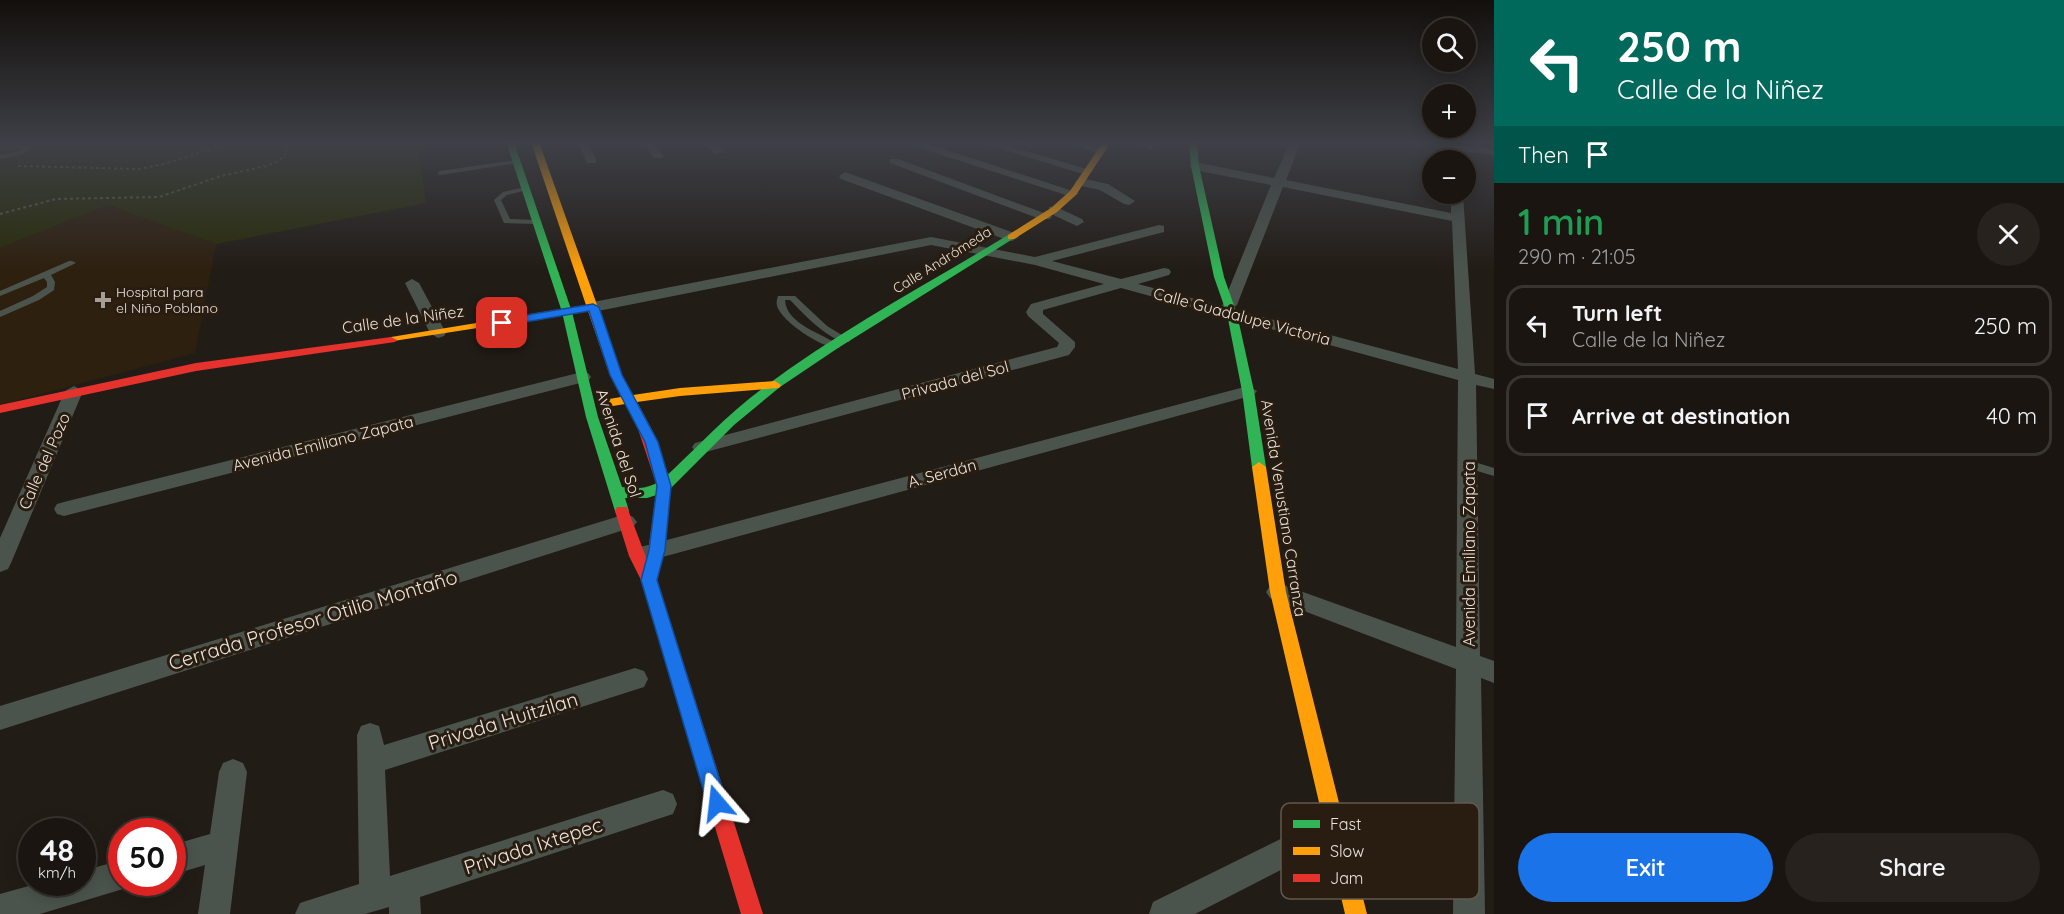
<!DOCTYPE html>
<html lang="en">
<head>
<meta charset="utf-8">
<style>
  :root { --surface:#1a1510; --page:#27221e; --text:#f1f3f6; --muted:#9f9f9f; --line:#383430; --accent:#1a73e8 }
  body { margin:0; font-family:Quicksand,sans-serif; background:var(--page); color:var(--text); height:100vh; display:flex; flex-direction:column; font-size:22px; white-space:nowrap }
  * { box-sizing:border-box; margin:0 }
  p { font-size:20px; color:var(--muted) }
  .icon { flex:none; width:33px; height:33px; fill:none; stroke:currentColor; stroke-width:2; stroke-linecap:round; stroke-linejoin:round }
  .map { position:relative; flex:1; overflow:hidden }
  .sheet { display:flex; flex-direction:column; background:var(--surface); width:570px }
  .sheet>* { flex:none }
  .top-card { background:#00695c; color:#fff; overflow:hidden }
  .tools { position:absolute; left:1422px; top:18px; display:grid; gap:12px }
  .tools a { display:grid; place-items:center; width:54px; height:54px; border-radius:50%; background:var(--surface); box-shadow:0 3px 15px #0003,0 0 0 2px var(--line); font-size:30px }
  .speed { position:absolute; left:18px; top:818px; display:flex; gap:12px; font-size:30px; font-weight:700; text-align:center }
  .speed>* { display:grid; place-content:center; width:78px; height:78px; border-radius:50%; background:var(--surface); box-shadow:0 3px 15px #0003,0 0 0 2px var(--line); line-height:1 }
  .speed small { font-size:15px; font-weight:400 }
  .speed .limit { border:9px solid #d22; background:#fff; color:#111 }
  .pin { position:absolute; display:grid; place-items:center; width:51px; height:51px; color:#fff; margin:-26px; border-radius:12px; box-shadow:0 3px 9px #0006 }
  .me { position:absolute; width:66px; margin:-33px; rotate:343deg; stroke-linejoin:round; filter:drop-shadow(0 0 4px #0008) }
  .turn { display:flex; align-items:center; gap:21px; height:126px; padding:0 24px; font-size:27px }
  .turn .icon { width:78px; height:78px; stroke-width:2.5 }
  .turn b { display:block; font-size:42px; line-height:51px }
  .then { display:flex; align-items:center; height:57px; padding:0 24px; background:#0003; gap:12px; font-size:22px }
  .round { display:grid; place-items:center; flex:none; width:63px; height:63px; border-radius:32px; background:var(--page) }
  .overview { display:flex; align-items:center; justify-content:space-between; height:102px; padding:0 24px }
  h1 { font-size:36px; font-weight:600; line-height:45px; color:#1e9e55 }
  .cta { display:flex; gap:12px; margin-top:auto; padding:12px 24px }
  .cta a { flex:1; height:69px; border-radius:36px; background:var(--accent); color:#fff; font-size:24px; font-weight:600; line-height:69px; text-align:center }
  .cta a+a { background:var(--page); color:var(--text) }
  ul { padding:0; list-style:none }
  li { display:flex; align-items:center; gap:18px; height:81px; margin:0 12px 9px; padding:0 12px; border:3px solid var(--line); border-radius:18px }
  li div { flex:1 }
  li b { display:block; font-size:22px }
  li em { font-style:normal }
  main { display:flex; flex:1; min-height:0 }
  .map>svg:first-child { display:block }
</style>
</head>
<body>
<main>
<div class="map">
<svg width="1494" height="914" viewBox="0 0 1494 914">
  <rect width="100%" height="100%" fill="#221c16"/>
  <polygon fill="#2e200f" points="108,205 216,244 195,353 0,405 0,248"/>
  <polygon fill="#292c09" points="0,142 417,142 426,203 216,244 108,205 0,248"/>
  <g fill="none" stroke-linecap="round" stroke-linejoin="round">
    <g stroke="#575b53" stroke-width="2" stroke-dasharray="3 3" stroke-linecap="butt">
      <polyline points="18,166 139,169 164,164 233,142"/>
      <polyline points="0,214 56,199 159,197 221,176 266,166 277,162 288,152 287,144 282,142"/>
    </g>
    <g fill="#4b544c" fill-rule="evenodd">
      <polygon points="24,143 31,147 31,149 21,155 0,159 0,155 17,152 25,148 0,149 0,145"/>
      <polygon points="516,160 519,162 518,163 440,175 437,173 440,171"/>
      <polygon points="525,187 528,189 527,190 507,195 501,200 510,219 536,220 540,222 536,224 504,223 494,200 503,192"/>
      <polygon points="69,261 72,261 76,263 51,275 55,282 54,290 39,300 0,317 0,311 33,296 47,287 47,282 44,278 0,296 0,291"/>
      <path d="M778 296H795L827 326 850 340 849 342C830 343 803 313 790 300H785C786 325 825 334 840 346L839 348C823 349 782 322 777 306 776 302 777 299 778 296Z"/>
      <polygon points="1468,460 1494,468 1494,476 1464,467 1463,464 1464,461"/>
    </g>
    <g fill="#4b544c" fill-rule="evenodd">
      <polygon points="578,142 588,142 597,161 595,163 587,163"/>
      <polygon points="643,142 653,142 664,156 662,158 654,158"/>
      <polygon points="703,142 715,142 725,152 715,154"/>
      <polygon points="910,142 922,142 1079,193 1073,197 1069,196 911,145"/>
      <polygon points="979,142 996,142 1093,171 1083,174"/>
      <polygon points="1062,142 1080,142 1107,151 1101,154"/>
      <polygon points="1132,142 1147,142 1156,147 1150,150"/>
      <path d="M1290 142H1301L1286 180 1451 213V194H1463L1475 374 1494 379V389L1476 385 1480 656 1494 661V683L1481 678 1485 914H1453L1456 669 1270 598 1266 592 1270 586 1278 583 1456 647 1458 380 1121 288 1043 310V314L1075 342V347L1069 355 702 453 695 451 692 447 695 443 1057 347 1059 343 1028 316 1026 312 1031 304 1104 284 1035 265 931 245 593 312 585 307 593 302 931 237 1035 257 1159 225 1164 226V232L1052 261 1121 279 1164 268 1169 269 1171 272 1169 275 1138 284 1222 306 1271 185 1195 170 1189 166 1195 162 1274 178ZM1283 187 1452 221 1458 369 1232 309 1237 305Z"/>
      <polygon points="1457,145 1494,149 1494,155 1453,150 1453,146"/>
      <polygon points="890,159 898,159 1052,216 1050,219 1040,219 890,163"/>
      <polygon points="845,172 1017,234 1019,237 1012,241 1007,240 841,179 839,176"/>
      <polygon points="1081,178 1108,184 1135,201 1129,205 1124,204 1100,190 1077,185 1075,182"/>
      <polygon points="1054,206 1082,219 1084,222 1077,226 1049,213 1049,207"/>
      <polygon points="412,279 419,283 446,333 444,336 438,338 430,333 405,283"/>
      <polygon points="582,372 588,373 591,377 588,381 64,516 57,514 54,509 57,504 64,502"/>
      <polygon points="74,386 83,391 11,563 8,569 0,572 0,538 65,391"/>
      <polygon points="1248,386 1257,391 1254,395 648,561 640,559 637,553 640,547 648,545"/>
      <polygon points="626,514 633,517 637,522 633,527 0,730 0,706"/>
      <polygon points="635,668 644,671 648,679 644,687 385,770 390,876 663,790 673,794 677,804 673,814 420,897 421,914 389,914 389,907 365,914 295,914 300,903 359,884 357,735 361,726 370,723 379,726 384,745"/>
      <polygon points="233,759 243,763 247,772 230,914 198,914 205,865 172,875 172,845 210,834 219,772 223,763"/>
      <polygon points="1335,812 1345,817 1350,827 1345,837 1195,914 1149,914 1153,902"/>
      <polygon points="122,860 122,882 134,882 133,886 40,914 0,914 0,894 43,882 82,882 82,871"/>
    </g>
    <g fill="#30b455" fill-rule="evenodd">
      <path d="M506 142H514L572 312 598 417 622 487C637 489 648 489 662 480 696 449 726 415 763 388 840 330 926 285 1008 235L1016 237 838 348 780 387 734 425 672 487 663 493 647 498H625L629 511 627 515H617L615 511 586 417 562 312Z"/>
      <polygon points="1189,142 1197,142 1199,166 1224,277 1237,314 1254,391 1266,467 1259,472 1252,467 1242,391 1227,314 1214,277 1191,166"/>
    </g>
    <g fill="#ff9f0a" fill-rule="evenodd">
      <polygon points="531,142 539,142 622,375 633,395 680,388 775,381 781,385 779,388 680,396 637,402 653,432 646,436 641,435 625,404 613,406 607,402 609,399 621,397 610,375 588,311 387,342 385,340 391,337 586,305"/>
      <polygon points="1103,142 1111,142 1076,195 1057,212 1014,239 1008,239 1008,235 1051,208 1070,191"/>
      <polygon points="1259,462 1266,467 1286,592 1367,914 1345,914 1270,592 1252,467"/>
    </g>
    <g fill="#e5322d" fill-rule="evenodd">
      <polygon points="391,337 397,340 395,342 196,371 0,413 0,405 196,363"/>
      <polygon points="646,428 653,432 671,486 665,550 657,580 763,914 741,914 641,580 629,556 615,511 617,507 627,507 647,560 657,486 639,432"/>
    </g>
  </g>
  <linearGradient id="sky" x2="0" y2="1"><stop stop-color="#130f0c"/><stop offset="0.53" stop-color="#3e4047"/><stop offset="1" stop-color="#3e4047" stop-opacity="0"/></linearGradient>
  <rect width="1494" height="270" fill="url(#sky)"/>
  <polygon fill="#1a73e8" stroke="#114b97" stroke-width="1.5" points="593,304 599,307 622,375 658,442 671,486 665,550 657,580 727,803 725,810 717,812 710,810 707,803 641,580 649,550 657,486 645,442 610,375 589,311 502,326 497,323 502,319"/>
  <path fill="#a59d96" stroke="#281d10" stroke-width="2" d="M100 291h6v6h6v6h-6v6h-6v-6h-6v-6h6z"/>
  <g text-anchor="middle" stroke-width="6" stroke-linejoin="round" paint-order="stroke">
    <g font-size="14" fill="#ebe3db" stroke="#281d10">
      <text transform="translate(942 260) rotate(-32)" y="5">Calle Andrómeda</text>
    </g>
    <g font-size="14" fill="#ebe3db" stroke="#281d10" text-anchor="start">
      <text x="116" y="297">Hospital para<tspan x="116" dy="16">el Niño Poblano</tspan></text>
    </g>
    <g font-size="16" fill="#ebe3db" stroke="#281d10">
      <text transform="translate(1242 316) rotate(15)" y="6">Calle Guadalupe Victoria</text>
      <text transform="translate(403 319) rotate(-8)" y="6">Calle de la Niñez</text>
      <text transform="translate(955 380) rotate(-15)" y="6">Privada del Sol</text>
      <text transform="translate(323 443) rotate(-14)" y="6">Avenida Emiliano Zapata</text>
      <text transform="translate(619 443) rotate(72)" y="6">Avenida del Sol</text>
      <text transform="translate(44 461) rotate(-66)" y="6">Calle del Pozo</text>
      <text transform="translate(942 473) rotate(-15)" y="6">A. Serdán</text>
      <text transform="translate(1284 508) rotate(81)" y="6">Avenida Venustiano Carranza</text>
      <text transform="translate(1469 554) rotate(-90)" y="6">Avenida Emiliano Zapata</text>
    </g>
    <g font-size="20" fill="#ebe3db" stroke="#281d10">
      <text transform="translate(313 620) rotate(-17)" y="7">Cerrada Profesor Otilio Montaño</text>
      <text transform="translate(503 721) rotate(-17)" y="7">Privada Huitzilan</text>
      <text transform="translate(533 846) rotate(-18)" y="7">Privada Ixtepec</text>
    </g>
  </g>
  <rect x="1281" y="803" width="198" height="96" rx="9" fill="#281d10" stroke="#62584d" stroke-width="1.5"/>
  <rect x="1293" y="820" width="27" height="8" fill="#30b455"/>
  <rect x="1293" y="847" width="27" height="8" fill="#ff9f0a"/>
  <rect x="1293" y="874" width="27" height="8" fill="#e5322d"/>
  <g font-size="16" fill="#ebe3db">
    <text x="1330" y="830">Fast</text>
    <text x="1330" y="857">Slow</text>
    <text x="1330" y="884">Jam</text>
  </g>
</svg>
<div class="tools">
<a><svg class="icon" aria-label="search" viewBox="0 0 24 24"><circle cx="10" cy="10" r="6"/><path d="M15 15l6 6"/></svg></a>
<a>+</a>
<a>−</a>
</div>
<div class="speed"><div>48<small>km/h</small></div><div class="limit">50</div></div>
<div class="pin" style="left:502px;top:323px;background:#d93025"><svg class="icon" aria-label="arrive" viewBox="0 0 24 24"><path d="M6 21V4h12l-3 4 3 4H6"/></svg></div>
<svg class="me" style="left:717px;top:803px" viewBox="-20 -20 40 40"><path d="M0-17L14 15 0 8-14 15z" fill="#1a73e8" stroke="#fff" stroke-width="4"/></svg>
</div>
<section class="sheet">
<div class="top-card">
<div class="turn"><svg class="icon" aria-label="left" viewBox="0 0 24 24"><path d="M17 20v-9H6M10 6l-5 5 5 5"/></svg><div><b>250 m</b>Calle de la Niñez</div></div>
<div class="then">Then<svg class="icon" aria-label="arrive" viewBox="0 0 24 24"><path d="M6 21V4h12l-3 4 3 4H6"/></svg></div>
</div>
<div class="overview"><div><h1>1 min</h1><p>290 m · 21:05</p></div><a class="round"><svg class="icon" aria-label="close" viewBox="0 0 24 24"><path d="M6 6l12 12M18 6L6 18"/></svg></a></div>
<ul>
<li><svg class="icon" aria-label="left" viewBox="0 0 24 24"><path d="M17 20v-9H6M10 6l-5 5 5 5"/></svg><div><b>Turn left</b><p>Calle de la Niñez</p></div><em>250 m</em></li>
<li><svg class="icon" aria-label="arrive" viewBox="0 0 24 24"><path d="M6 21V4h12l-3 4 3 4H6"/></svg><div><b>Arrive at destination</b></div><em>40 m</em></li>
</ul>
<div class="cta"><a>Exit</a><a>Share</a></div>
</section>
</main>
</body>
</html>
